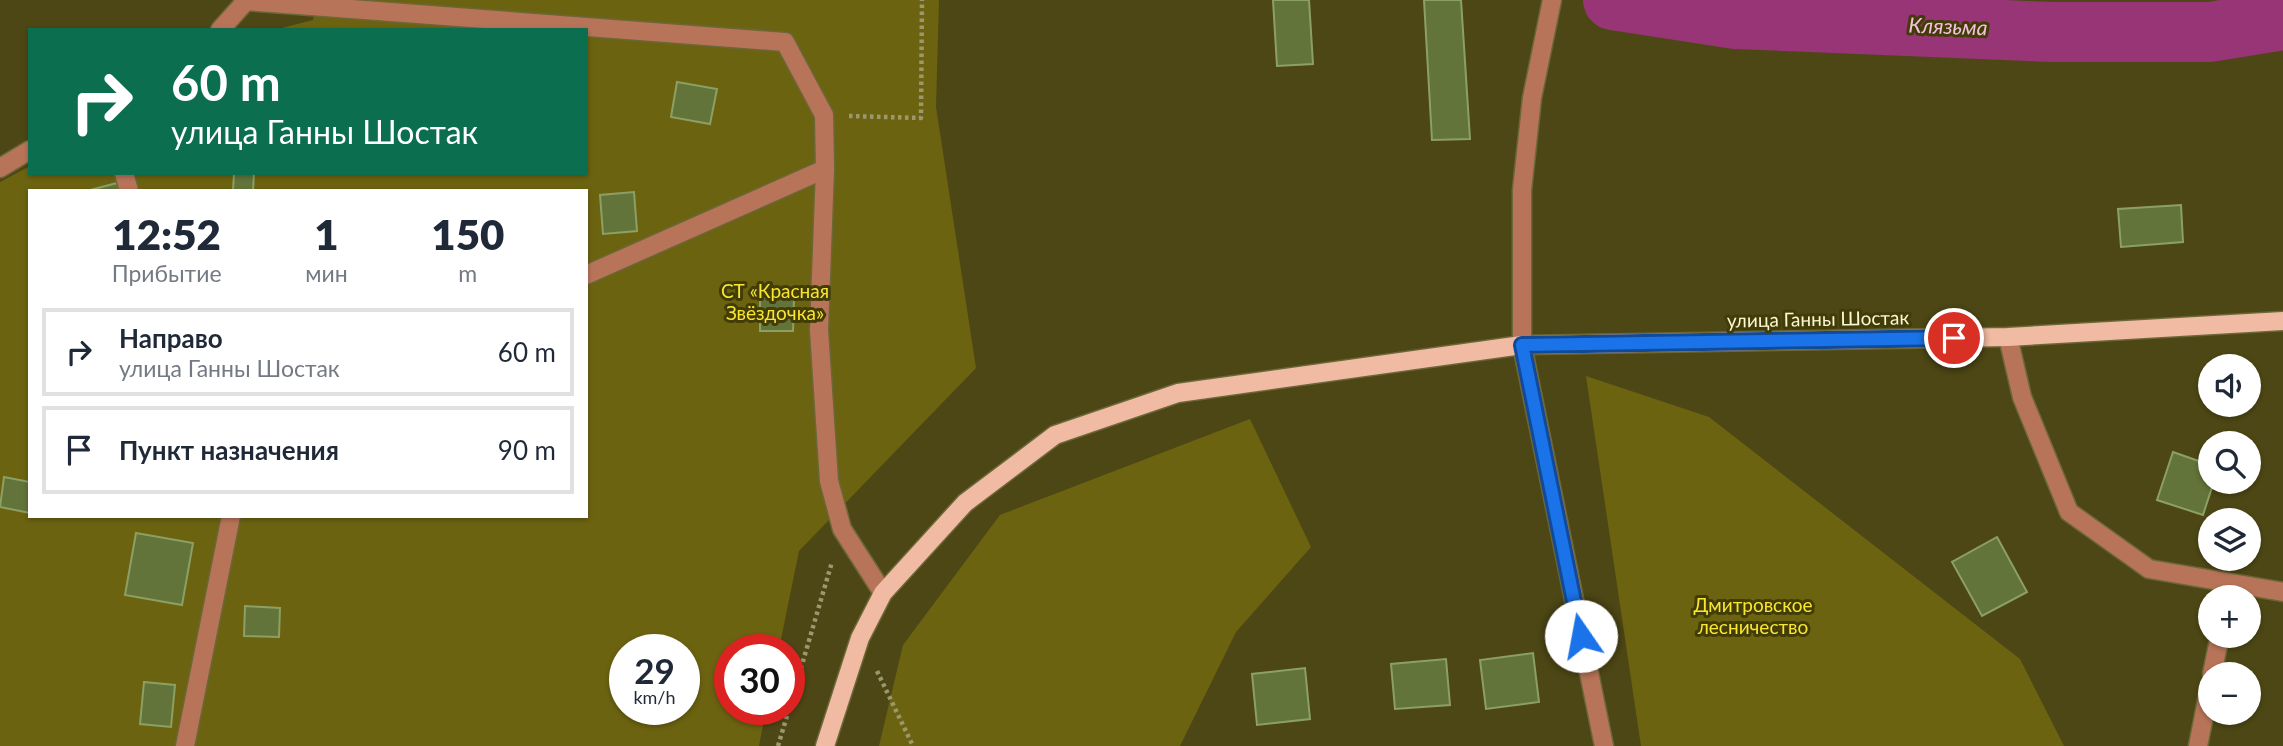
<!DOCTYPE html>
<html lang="ru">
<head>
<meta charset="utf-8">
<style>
  :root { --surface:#fff; --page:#f6f6f7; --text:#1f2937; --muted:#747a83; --line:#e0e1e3 }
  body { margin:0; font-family:Lato,sans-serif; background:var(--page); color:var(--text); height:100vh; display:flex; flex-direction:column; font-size:26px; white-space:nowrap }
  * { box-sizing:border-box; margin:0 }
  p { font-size:23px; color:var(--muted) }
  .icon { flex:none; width:38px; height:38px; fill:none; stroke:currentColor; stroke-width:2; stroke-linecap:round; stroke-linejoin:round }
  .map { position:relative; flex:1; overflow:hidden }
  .side { position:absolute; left:28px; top:189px; width:560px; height:329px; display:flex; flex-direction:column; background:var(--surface); border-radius:0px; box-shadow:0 2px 5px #0004 }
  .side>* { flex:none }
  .guide { position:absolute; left:28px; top:28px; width:560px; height:147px; border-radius:0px; box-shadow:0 2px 5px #0004; background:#0b6e4f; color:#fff; overflow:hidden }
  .tools { position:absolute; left:2198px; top:354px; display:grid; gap:14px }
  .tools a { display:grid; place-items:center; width:63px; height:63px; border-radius:50%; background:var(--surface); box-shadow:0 2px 5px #0004; font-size:35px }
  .speed { position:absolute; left:609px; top:634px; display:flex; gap:14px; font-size:35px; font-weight:700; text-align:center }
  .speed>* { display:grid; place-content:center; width:91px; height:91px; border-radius:50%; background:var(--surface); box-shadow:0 2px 5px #0004; line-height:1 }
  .speed small { font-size:18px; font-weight:400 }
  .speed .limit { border:10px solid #d22; background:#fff; color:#111 }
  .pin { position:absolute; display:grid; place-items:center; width:60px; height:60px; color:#fff; margin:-30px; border:4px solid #fff; border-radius:50%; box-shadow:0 2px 7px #0007 }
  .me { position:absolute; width:77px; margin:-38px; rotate:348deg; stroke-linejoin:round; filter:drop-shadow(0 0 5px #0008) }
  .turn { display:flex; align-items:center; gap:24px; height:147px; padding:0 28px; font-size:32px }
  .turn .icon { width:91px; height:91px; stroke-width:2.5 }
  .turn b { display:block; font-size:49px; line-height:60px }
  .eta { display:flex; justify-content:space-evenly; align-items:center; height:119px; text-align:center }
  .eta b { font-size:42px; font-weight:800; line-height:49px }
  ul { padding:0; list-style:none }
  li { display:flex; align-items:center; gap:21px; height:88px; margin:0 14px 10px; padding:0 14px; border:4px solid var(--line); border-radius:0px }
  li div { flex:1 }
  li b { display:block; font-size:26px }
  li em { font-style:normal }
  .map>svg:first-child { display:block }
</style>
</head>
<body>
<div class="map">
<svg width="2283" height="746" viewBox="0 0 2283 746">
  <rect width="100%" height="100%" fill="#4d4715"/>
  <g fill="#6c6311" fill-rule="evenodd">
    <path d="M318 0H939L936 107 976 368 799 551 779 649H730V709H766L759 746H0V182L30 166V173H586V30H274L313 20ZM30 191H586V516H30ZM625 649H684V709H625Z"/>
    <polygon points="1586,376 1709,417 2020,659 2064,746 1641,746"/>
    <polygon points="1250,419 1311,547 1236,632 1180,746 879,746 903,645 1000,515"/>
  </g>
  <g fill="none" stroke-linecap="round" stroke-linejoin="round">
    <polyline stroke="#973576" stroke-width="60" points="1613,0 1736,19 2052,32 2210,32 2283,20"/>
  </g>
  <g fill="#627439" stroke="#8da063" stroke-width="2">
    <polygon points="1273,0 1309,0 1313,64 1277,66"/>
    <polygon points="1424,0 1461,0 1470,139 1432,140"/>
    <polygon points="677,82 717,89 710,124 671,117"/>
    <polygon points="234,173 254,173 253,191 233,191"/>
    <polygon points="117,183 119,191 90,190"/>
    <polygon points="634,192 637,231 603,234 600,195"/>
    <polygon points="2181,205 2183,242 2121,247 2118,209"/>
    <polygon points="760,298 794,298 793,331 760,331"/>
    <polygon points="2173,452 2210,465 2210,481 2214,481 2203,515 2157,500"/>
    <polygon points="4,477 30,482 30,513 0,507"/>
    <polygon points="136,533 193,543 182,605 125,595"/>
    <polygon points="1997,537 2027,592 1982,616 1952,562"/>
    <polygon points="245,606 280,608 279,637 244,636"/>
    <polygon points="1533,653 1539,702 1486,709 1480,660"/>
    <polygon points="1446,659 1450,705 1395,709 1391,664"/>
    <polygon points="1305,668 1310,719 1257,725 1252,674"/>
    <polygon points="144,682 175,685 171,727 140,724"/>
  </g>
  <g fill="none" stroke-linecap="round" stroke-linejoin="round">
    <g stroke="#6c6738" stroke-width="21">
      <g id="minor">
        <polyline points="1552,0 1532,98 1522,190 1522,345 1604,746"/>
        <polyline points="220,30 246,1 785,42 824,115 825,169 819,330 829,481 842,529 883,593"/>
        <polyline points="0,168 30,150"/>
        <polyline points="124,173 129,191"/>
        <polyline points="586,275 825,169"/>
        <polyline points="2008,337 2022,397 2069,512 2149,569 2283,592"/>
        <polyline points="2212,674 2220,635"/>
        <polyline points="185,746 231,516"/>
        <polyline points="2198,746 2210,685"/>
      </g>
    </g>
    <g stroke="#6c6738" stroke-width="21">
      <polyline id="major" points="825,746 860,638 883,593 965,503 1055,435 1178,393 1522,345 2008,337 2283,321"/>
    </g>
    <g stroke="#9c986e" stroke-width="4.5" stroke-dasharray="3.5 3.5" stroke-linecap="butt">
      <polyline points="849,116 921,118 922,0"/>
      <polyline points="877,671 913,746"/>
      <polyline points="789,709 832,562"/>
      <polyline points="778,746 789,709"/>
    </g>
    <use href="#minor" stroke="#b87459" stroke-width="18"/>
    <use href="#major" stroke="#f1baa3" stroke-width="18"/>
  </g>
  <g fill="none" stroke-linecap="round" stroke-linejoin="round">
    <g stroke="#114b97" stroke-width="18">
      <polyline id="route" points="1581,636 1522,345 1954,338"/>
    </g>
    <use href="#route" stroke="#1a73e8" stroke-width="12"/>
  </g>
  <g text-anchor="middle" stroke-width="6" stroke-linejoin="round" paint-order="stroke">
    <g font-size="19" fill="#f8e633" stroke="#423c07">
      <text x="775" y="298">СТ «Красная<tspan x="775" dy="22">Звёздочка»</tspan></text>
      <text x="1753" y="612">Дмитровское<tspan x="1753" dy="22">лесничество</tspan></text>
    </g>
    <g font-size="19" fill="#f9f7d5" stroke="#423c07">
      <text transform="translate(1818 319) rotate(-1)" y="7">улица Ганны Шостак</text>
    </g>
    <g font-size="21" font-style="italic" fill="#f6c1e0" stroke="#423c07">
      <text transform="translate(1948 27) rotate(2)" y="7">Клязьма</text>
    </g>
  </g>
</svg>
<div class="tools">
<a><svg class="icon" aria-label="sound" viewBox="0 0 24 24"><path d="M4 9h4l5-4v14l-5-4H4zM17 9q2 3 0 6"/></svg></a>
<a><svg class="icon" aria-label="search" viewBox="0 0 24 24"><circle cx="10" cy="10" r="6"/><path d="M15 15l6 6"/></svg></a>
<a><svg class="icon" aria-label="layers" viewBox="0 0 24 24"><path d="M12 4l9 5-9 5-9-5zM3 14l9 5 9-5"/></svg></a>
<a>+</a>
<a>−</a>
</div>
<div class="speed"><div>29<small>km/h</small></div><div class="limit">30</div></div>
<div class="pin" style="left:1954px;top:338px;background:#d93025"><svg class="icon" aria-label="arrive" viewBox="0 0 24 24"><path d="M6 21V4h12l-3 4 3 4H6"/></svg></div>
<svg class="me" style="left:1581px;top:636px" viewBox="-20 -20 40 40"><circle r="19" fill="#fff"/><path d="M0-13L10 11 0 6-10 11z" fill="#1a73e8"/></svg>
<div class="guide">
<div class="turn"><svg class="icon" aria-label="right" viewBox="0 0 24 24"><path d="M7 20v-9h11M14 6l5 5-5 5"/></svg><div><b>60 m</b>улица Ганны Шостак</div></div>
</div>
<section class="side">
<div class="eta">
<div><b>12:52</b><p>Прибытие</p></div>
<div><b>1</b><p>мин</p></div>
<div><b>150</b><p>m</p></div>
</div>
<ul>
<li><svg class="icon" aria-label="right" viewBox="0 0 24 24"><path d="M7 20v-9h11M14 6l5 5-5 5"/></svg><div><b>Направо</b><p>улица Ганны Шостак</p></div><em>60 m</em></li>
<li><svg class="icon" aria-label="arrive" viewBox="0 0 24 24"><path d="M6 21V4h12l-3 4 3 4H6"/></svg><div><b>Пункт назначения</b></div><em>90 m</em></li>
</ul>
</section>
</div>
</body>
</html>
